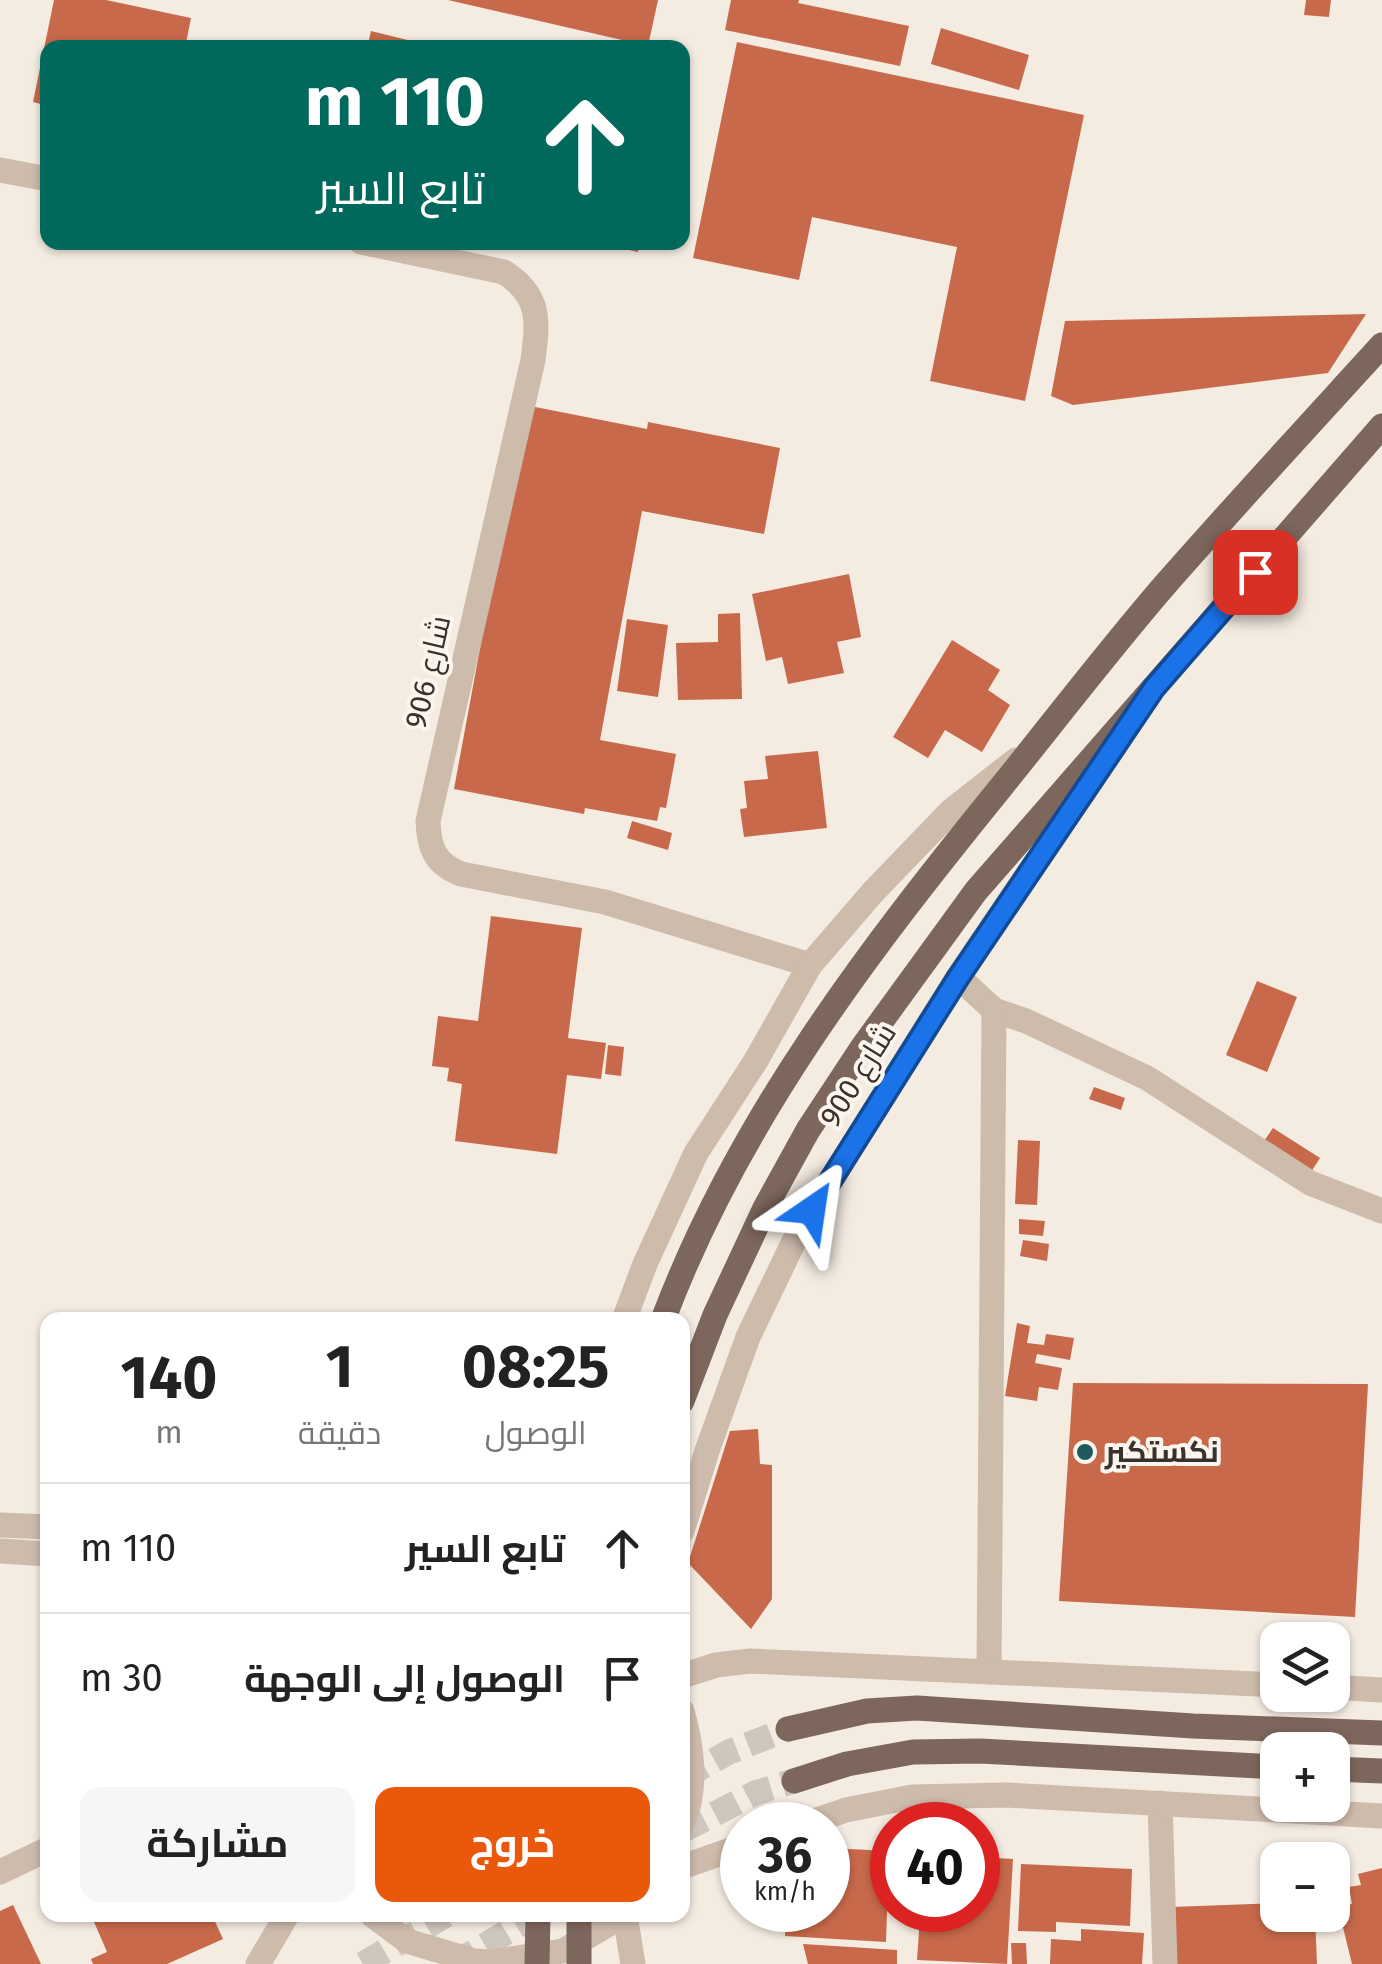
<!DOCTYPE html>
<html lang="ar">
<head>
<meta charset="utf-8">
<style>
  :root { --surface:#fff; --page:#f6f6f6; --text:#222; --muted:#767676; --line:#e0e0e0; --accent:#ea580c }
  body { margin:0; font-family:"Fira Sans",Cairo,sans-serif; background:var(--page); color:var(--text); direction:rtl; height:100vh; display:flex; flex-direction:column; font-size:38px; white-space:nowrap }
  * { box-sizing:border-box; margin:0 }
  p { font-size:32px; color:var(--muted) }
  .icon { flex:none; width:55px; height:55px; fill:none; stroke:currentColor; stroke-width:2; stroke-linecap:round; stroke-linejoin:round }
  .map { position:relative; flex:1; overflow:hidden; direction:ltr }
  .drawer { position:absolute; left:40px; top:1312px; width:650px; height:610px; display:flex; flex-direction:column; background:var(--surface); border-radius:20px; box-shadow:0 2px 8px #0004; direction:rtl }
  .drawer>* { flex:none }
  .guide { position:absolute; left:40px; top:40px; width:650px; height:210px; border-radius:20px; box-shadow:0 2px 8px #0004; direction:rtl; background:#00695c; color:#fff; overflow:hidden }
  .tools { position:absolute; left:1260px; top:1622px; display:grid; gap:20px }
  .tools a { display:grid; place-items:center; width:90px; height:90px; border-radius:20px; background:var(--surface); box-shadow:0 2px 8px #0004; font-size:50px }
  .speed { position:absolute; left:720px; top:1802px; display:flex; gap:20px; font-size:50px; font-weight:700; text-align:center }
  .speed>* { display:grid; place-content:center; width:130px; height:130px; border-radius:50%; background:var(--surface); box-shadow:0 2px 8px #0004; line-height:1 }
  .speed small { font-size:25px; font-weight:400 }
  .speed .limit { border:15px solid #d22; background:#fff; color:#111 }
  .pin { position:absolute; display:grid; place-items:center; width:85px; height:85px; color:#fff; margin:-42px; border-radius:20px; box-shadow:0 5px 15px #0006 }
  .me { position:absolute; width:110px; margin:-55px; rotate:32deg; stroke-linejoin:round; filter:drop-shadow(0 0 8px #0008) }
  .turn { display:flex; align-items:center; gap:35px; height:210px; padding:0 40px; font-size:45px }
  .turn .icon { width:130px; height:130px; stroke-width:2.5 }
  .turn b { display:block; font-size:70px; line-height:85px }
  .eta { display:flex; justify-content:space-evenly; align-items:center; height:170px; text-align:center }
  .eta b { font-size:60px; font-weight:700; line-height:70px }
  .action { display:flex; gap:20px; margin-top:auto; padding:20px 40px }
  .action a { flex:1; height:115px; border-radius:20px; background:var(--accent); color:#fff; font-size:40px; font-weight:700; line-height:115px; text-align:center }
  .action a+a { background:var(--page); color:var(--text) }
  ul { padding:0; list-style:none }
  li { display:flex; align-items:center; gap:30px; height:130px; padding:0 40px; border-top:2px solid var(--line) }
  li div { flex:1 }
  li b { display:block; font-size:38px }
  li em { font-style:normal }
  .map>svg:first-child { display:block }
</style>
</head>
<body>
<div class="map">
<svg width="1382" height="1964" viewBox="0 0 1382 1964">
  <rect width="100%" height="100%" fill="#f4ebe1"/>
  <g fill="#c8694b">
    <polygon points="54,0 106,0 191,18 185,48 48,48 48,106 33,102"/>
    <polygon points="448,0 658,0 648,46"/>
    <polygon points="731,0 799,0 798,3 909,26 900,66 725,30"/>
    <polygon points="1306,0 1331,0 1329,17 1304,15"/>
    <polygon points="941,28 1029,55 1019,90 931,64"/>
    <polygon points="371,31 432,46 432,48 367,48"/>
    <polygon points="737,42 1084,115 1025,401 930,381 957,247 812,217 799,280 693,258"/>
    <polygon points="593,242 639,242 638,252"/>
    <polygon points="1366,314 1328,373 1073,405 1051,396 1065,321"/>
    <polygon points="525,405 647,429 648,422 780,448 764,534 642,511 600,740 676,754 666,808 660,807 657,821 585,808 584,814 454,789"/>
    <polygon points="849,574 861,637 837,642 844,673 788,684 782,657 766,661 752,594"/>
    <polygon points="740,613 742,699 678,700 676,643 718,642 718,614"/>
    <polygon points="627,619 668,625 658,697 617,691"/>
    <polygon points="952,640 1000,670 988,690 1010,705 982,752 945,730 928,758 893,737"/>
    <polygon points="818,751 827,828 744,837 740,809 747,808 744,781 768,779 765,756"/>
    <polygon points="632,821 672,833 668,850 627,838"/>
    <polygon points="491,916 582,928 568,1038 606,1043 601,1079 567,1075 557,1154 455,1141 462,1084 447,1081 449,1068 432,1066 438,1016 478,1021"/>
    <polygon points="1257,981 1297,997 1267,1072 1226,1055"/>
    <polygon points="608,1045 624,1047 621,1076 605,1074"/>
    <polygon points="1094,1087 1125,1098 1121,1110 1089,1099"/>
    <polygon points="1273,1128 1320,1158 1309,1175 1262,1144"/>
    <polygon points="1018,1140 1040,1141 1037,1205 1015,1204"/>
    <polygon points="1019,1219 1045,1221 1043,1236 1019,1234"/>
    <polygon points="1023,1240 1049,1244 1047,1261 1020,1256"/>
    <polygon points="1017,1323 1030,1326 1027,1343 1044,1345 1046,1334 1074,1338 1070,1360 1037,1354 1035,1363 1062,1368 1058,1390 1039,1387 1037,1401 1005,1396"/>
    <polygon points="1073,1383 1368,1384 1355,1617 1059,1601"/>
    <polygon points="758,1429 760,1464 772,1465 772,1599 751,1629 688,1563 730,1431"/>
    <polygon points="828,1848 889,1851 886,1942 785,1936 786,1910 828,1910"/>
    <polygon points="978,1857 1013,1859 1007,1964 917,1960 920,1917 906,1916 907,1910 978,1910"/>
    <polygon points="1021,1864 1132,1869 1130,1926 1056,1922 1056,1932 1018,1931"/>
    <polygon points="1382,1868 1382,1964 1352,1964 1338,1907 1352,1904 1349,1887 1361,1885 1358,1874"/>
    <polygon points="1278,1903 1278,1915 1315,1915 1317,1964 1175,1964 1172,1907"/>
    <polygon points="13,1905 41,1964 0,1964 0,1911"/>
    <polygon points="91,1915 212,1915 223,1939 167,1964 93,1964 91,1959 107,1952"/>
    <polygon points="1081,1929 1144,1933 1142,1964 1050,1964 1051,1939 1081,1941"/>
    <polygon points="1011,1943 1026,1943 1027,1964 1012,1964"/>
    <polygon points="803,1944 897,1950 897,1964 808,1964"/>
  </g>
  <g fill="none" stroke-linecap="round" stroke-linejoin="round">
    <g stroke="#cfc6bd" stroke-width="25" stroke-dasharray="25 12" stroke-linecap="butt">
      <polyline points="682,1778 729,1752 788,1729"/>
      <polyline points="682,1831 755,1793 794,1781"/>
      <polyline points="363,1964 446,1915"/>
      <polyline points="453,1964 536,1915"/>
    </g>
    <g stroke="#cdbbac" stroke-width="25">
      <polyline points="0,170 48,179"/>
      <path d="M361 242 504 272C541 296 538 320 533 360L428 821C429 848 435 864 461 874L605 902 810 965"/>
      <polyline points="958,977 994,1010 1026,1021 1147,1078 1310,1183 1382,1211"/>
      <polyline points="624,1320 645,1264 696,1153 755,1062 810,965 873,892 952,810 1016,760"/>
      <polyline points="0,1525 48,1527"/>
      <polyline points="682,1531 708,1448 748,1337 798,1233 958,977 1117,743"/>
      <polyline points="0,1551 48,1554"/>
      <polyline points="989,1672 994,1010"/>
      <polyline points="682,1676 716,1665 750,1661 1278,1685"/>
      <polyline points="1332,1687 1382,1690"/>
      <path d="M682 1711C692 1745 698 1790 682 1824"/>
      <polyline points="1160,1803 1165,1964"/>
      <polyline points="802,1825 846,1810 912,1797 1007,1795 1382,1816"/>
      <polyline points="682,1867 742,1846"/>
      <polyline points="0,1872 48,1849"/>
      <polyline points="372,1915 407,1941 474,1961 492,1962 563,1951 624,1915"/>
      <polyline points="625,1915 633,1964"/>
      <polyline points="258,1964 287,1915"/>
    </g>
    <g stroke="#7d675c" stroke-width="25">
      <path d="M663 1320C738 1120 868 951 1002 786 1056 719 1108 651 1164 586 1235 505 1309 425 1382 345"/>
      <polyline points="682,1401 715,1315 765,1208 808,1130 864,1045 976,891 1382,426"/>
      <polyline points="788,1729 867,1711 917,1708 1193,1726 1382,1733"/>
      <polyline points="1332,1769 1382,1771"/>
      <polyline points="794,1781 847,1764 913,1752 980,1751 1278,1767"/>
    </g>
    <g stroke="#7d675c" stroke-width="25">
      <polyline points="537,1964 538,1915"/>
      <polyline points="579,1964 579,1915"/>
    </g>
  </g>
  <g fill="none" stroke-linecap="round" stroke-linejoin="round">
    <g stroke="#114b97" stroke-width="25">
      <polyline id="route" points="812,1210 958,978 1154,688 1255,572"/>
    </g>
    <use href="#route" stroke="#1a73e8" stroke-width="18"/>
  </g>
  <circle fill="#1f5a5e" stroke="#fbf5ee" stroke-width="4" cx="1085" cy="1452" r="10"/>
  <g text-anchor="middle" stroke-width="8" stroke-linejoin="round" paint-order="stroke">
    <g font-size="30" fill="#3b302b" stroke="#fbf5ee">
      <text transform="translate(428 672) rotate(-77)" y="10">شارع 906</text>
      <text transform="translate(858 1075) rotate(-58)" y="10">شارع 900</text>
    </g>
    <g font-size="30" font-weight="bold" fill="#3b302b" stroke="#fbf5ee" text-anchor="start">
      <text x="1105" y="1462">نكستكير</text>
    </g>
  </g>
</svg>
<div class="tools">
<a><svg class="icon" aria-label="layers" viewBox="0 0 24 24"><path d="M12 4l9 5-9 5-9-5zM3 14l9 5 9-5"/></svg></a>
<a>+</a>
<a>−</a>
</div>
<div class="speed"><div>36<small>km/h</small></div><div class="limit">40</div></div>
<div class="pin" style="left:1255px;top:572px;background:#d93025"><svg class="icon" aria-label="arrive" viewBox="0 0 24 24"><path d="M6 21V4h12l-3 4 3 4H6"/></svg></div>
<svg class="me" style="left:812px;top:1210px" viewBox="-20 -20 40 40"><path d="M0-17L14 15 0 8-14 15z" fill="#1a73e8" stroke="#fff" stroke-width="4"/></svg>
<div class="guide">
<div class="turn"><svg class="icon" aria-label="ahead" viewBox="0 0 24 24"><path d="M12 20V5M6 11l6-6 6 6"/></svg><div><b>110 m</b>تابع السير</div></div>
</div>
<section class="drawer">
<div class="eta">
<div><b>08:25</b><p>الوصول</p></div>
<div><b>1</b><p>دقيقة</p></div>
<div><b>140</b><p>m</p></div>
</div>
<ul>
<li><svg class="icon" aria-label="ahead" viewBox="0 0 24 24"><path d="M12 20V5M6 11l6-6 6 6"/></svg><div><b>تابع السير</b></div><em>110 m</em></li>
<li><svg class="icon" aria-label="arrive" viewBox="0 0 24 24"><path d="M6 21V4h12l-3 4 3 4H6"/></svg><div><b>الوصول إلى الوجهة</b></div><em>30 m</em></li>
</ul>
<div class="action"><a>خروج</a><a>مشاركة</a></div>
</section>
</div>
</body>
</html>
